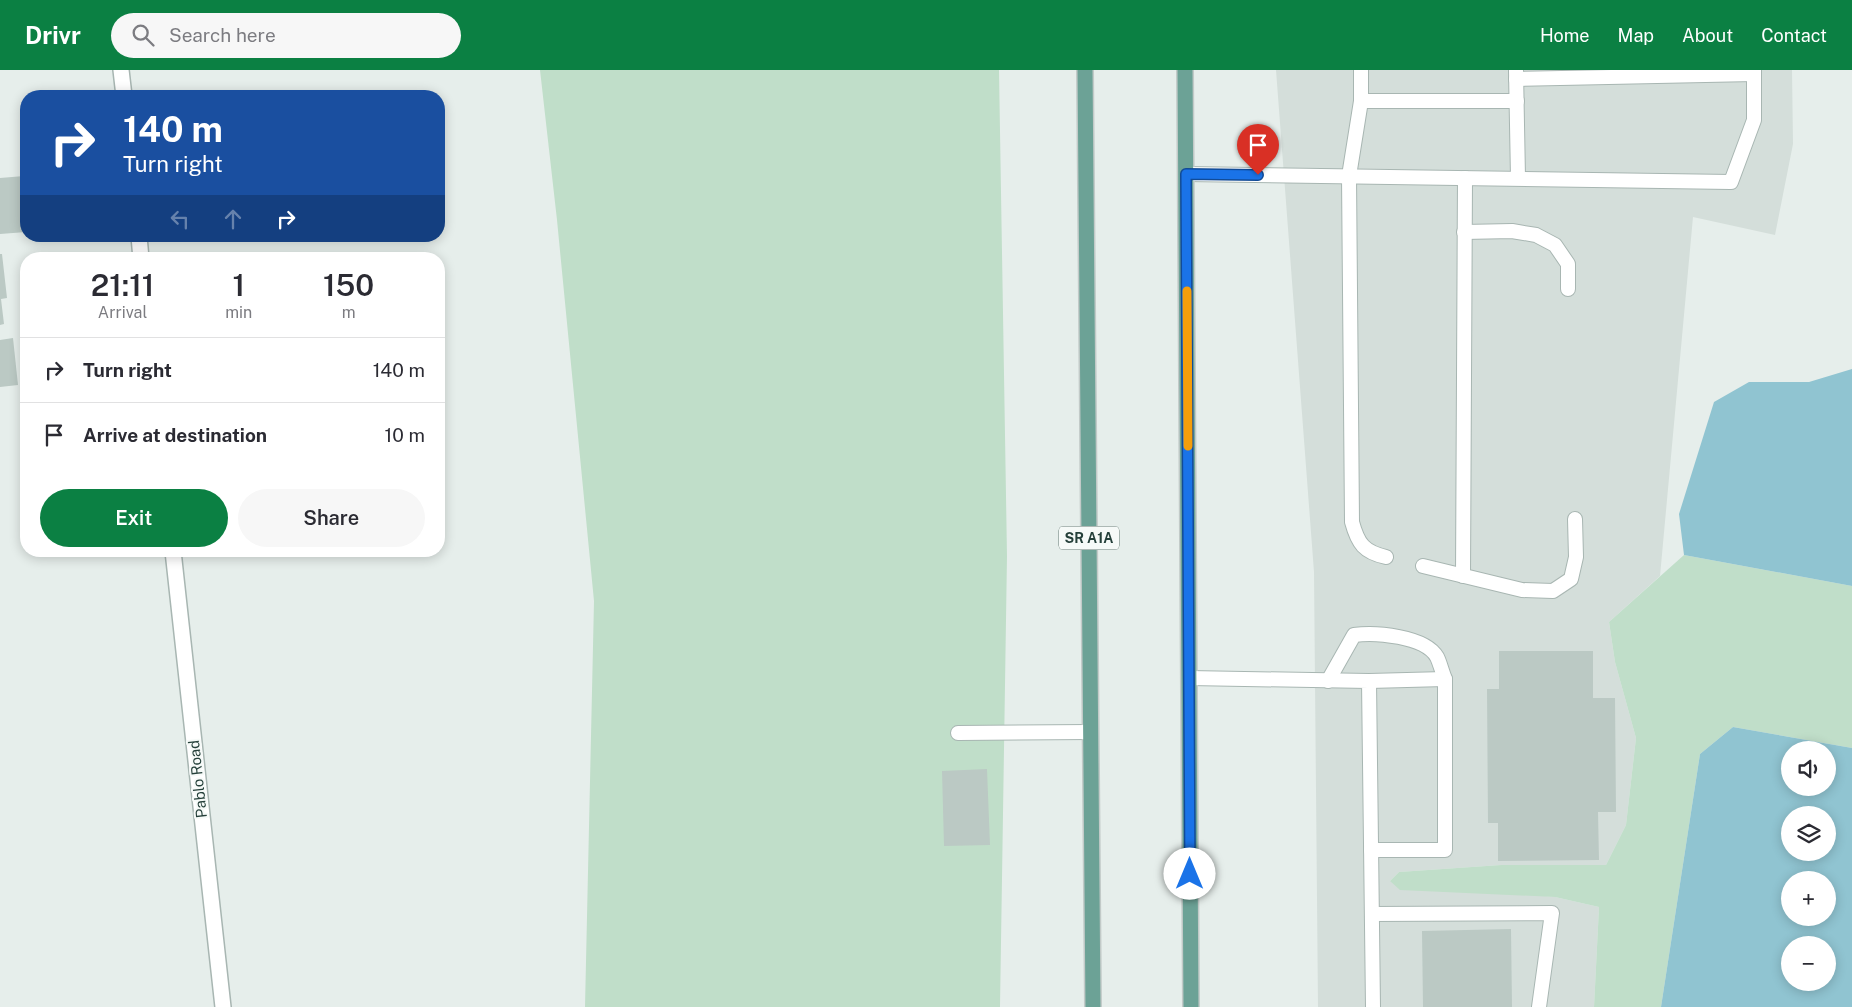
<!DOCTYPE html>
<html lang="en">
<head>
<meta charset="utf-8">
<style>
  :root { --surface:#fff; --page:#f7f7f7; --text:#2b2b33; --muted:#7c7c81; --line:#e1e1e2; --accent:#0b8043 }
  body { margin:0; font-family:"Public Sans",sans-serif; background:var(--page); color:var(--text); height:100vh; display:flex; flex-direction:column; font-size:19px; white-space:nowrap }
  * { box-sizing:border-box; margin:0 }
  p { font-size:16px; color:var(--muted) }
  .icon { flex:none; width:28px; height:28px; fill:none; stroke:currentColor; stroke-width:2; stroke-linecap:round; stroke-linejoin:round }
  .map { position:relative; flex:1; overflow:hidden }
  .panel { position:absolute; left:20px; top:182px; width:425px; height:305px; display:flex; flex-direction:column; background:var(--surface); border-radius:20px; box-shadow:0 2px 12px #0003 }
  .panel>* { flex:none }
  .top-card { position:absolute; left:20px; top:20px; width:425px; height:152px; border-radius:20px; box-shadow:0 2px 12px #0003; background:#1a4fa0; color:#fff; overflow:hidden }
  .tools { position:absolute; left:1781px; top:671px; display:grid; gap:10px }
  .tools a { display:grid; place-items:center; width:55px; height:55px; border-radius:50%; background:var(--surface); box-shadow:0 2px 12px #0003; font-size:25px }
  .pin { position:absolute; display:grid; place-items:center; width:42px; height:42px; color:#fff; margin:-51px -21px; border-radius:50% 50% 50% 0; rotate:-45deg; box-shadow:0 0 5px #0007 }
  .pin .icon { rotate:45deg }
  .me { position:absolute; width:55px; margin:-28px; rotate:0deg; stroke-linejoin:round; filter:drop-shadow(0 0 4px #0008) }
  .turn { display:flex; align-items:center; gap:18px; height:105px; padding:0 20px; font-size:22px }
  .turn .icon { width:65px; height:65px; stroke-width:2.5 }
  .turn b { display:block; font-size:35px; line-height:42px }
  .lanes { display:flex; align-items:center; height:48px; padding:0 20px; background:#0003; justify-content:center; gap:25px; direction:ltr }
  .lanes .off { opacity:.35 }
  .eta { display:flex; justify-content:space-evenly; align-items:center; height:85px; text-align:center }
  .eta b { font-size:30px; font-weight:600; line-height:35px }
  .cta { display:flex; gap:10px; margin-top:auto; padding:10px 20px }
  .cta a { flex:1; height:58px; border-radius:30px; background:var(--accent); color:#fff; font-size:20px; font-weight:600; line-height:58px; text-align:center }
  .cta a+a { background:var(--page); color:var(--text) }
  ul { padding:0; list-style:none }
  li { display:flex; align-items:center; gap:15px; height:65px; padding:0 20px; border-top:1px solid var(--line) }
  li div { flex:1 }
  li b { display:block; font-size:19px }
  li em { font-style:normal }
  header { display:flex; align-items:center; gap:30px; box-sizing:border-box; height:70px; padding:0 25px; background:var(--accent); color:#fff }
  header strong { font-size:24px }
  nav { display:flex; gap:28px; margin-inline-start:auto; font-size:18px }
  .search { width:350px; height:45px; background:var(--page); display:flex; align-items:center; gap:12px; box-sizing:border-box; padding:0 18px; border-radius:28px; color:var(--muted); font-size:19px }
  .map>svg:first-child { display:block }
</style>
</head>
<body>
<header>
<strong>Drivr</strong>
<div class="search"><svg class="icon" aria-label="search" viewBox="0 0 24 24"><circle cx="10" cy="10" r="6"/><path d="M15 15l6 6"/></svg>Search here</div>
<nav><a>Home</a><a>Map</a><a>About</a><a>Contact</a></nav>
</header>
<div class="map">
<svg width="1852" height="937" viewBox="0 0 1852 937">
  <rect width="100%" height="100%" fill="#e6eeeb"/>
  <polygon fill="#d4deda" points="1276,0 1792,0 1793,74 1775,165 1693,147 1660,506 1609,552 1615,592 1636,668 1626,755 1606,795 1501,795 1399,802 1390,811 1555,827 1599,837 1594,937 1318,937 1314,502"/>
  <g fill="#c0dec9">
    <polygon points="540,0 999,0 1007,486 1000,937 585,937 594,531 557,150"/>
    <polygon points="1684,485 1852,516 1852,678 1733,657 1700,684 1661,937 1594,937 1599,837 1555,827 1400,820 1390,811 1399,802 1501,795 1606,795 1626,755 1636,668 1615,592 1609,552"/>
  </g>
  <g fill="#90c4d1" fill-rule="evenodd">
    <polygon points="1852,299 1852,516 1684,485 1679,444 1714,332 1749,312 1809,312"/>
    <path d="M1733 657 1852 678V937H1661L1700 684ZM1790 680H1828V718H1790ZM1790 745H1828V782H1790ZM1790 810H1828V848H1790ZM1790 875H1828V912H1790Z"/>
  </g>
  <g fill="#bbc9c4">
    <polygon points="24,106 26,162 0,164 0,108"/>
    <polygon points="0,184 2,184 7,228 1,229 4,254 0,255"/>
    <polygon points="13,268 18,315 0,317 0,270"/>
    <polygon points="1499,581 1593,581 1593,628 1615,628 1616,742 1598,742 1599,790 1498,791 1498,753 1488,753 1487,619 1499,619"/>
    <polygon points="987,699 990,775 944,776 942,701"/>
    <polygon points="1511,859 1512,937 1423,937 1422,861"/>
  </g>
  <g fill="none" stroke-linecap="round" stroke-linejoin="round">
    <g stroke="#a8b6b2" stroke-width="16">
      <g id="service">
        <polyline points="1361,0 1361,31 1517,31"/>
        <polyline points="1516,1 1518,108"/>
        <polyline points="1516,9 1754,4"/>
        <path d="M1361 31 1349 106 1352 452C1358 474 1364 482 1386 487"/>
        <polyline points="1186,104 1731,112 1754,50 1754,0"/>
        <polyline points="1464,162 1512,161 1536,165 1555,175 1568,194 1568,219"/>
        <polyline points="1423,496 1522,520 1553,521 1571,509 1576,487 1575,449"/>
        <polyline points="1463,506 1465,108"/>
        <polyline points="1189,608 1369,611 1373,937"/>
        <path d="M1328 611 1354 565C1375 562 1425 566 1437 587 1440 593 1442 602 1445 609V780H1371"/>
        <polyline points="1369,611 1445,609"/>
        <polyline points="958,663 1091,662"/>
        <polyline points="1372,844 1552,843 1539,937"/>
      </g>
    </g>
    <g stroke="#a8b6b2" stroke-width="18">
      <g id="minor">
        <polyline points="121,0 124,26"/>
        <polyline points="139,166 141,189"/>
        <polyline points="173,481 223,937"/>
      </g>
    </g>
    <g stroke="#c2cac8" stroke-width="18">
      <g id="primary">
        <polyline points="1085,0 1093,937"/>
        <polyline points="1185,0 1191,937"/>
      </g>
    </g>
    <use href="#service" stroke="#fff" stroke-width="14"/>
    <use href="#minor" stroke="#fff" stroke-width="15"/>
    <use href="#primary" stroke="#6ca296" stroke-width="15"/>
  </g>
  <g fill="none" stroke-linecap="round" stroke-linejoin="round">
    <g stroke="#114b97" stroke-width="12">
      <polyline id="route" points="1190,804 1186,104 1258,105"/>
    </g>
    <use href="#route" stroke="#1a73e8" stroke-width="9"/>
    <polyline stroke="#f59e0b" stroke-width="9" points="1187,221 1188,376"/>
  </g>
  <g text-anchor="middle" stroke-width="4" stroke-linejoin="round" paint-order="stroke">
    <rect fill="#f6faf8" stroke="#647873" stroke-width="1" x="1059" y="456.5" width="60" height="23" rx="4"/>
    <g font-size="14" font-weight="bold" fill="#25403a">
      <text x="1089" y="473">SR A1A</text>
    </g>
    <g font-size="15" fill="#25403a" stroke="#f6faf8">
      <text transform="translate(198 709) rotate(-96)" y="5">Pablo Road</text>
    </g>
  </g>
</svg>
<div class="tools">
<a><svg class="icon" aria-label="sound" viewBox="0 0 24 24"><path d="M4 9h4l5-4v14l-5-4H4zM17 9q2 3 0 6"/></svg></a>
<a><svg class="icon" aria-label="layers" viewBox="0 0 24 24"><path d="M12 4l9 5-9 5-9-5zM3 14l9 5 9-5"/></svg></a>
<a>+</a>
<a>−</a>
</div>
<div class="pin" style="left:1258px;top:105px;background:#d93025"><svg class="icon" aria-label="arrive" viewBox="0 0 24 24"><path d="M6 21V4h12l-3 4 3 4H6"/></svg></div>
<svg class="me" style="left:1190px;top:804px" viewBox="-20 -20 40 40"><circle r="19" fill="#fff"/><path d="M0-13L10 11 0 6-10 11z" fill="#1a73e8"/></svg>
<div class="top-card">
<div class="turn"><svg class="icon" aria-label="right" viewBox="0 0 24 24"><path d="M7 20v-9h11M14 6l5 5-5 5"/></svg><div><b>140 m</b>Turn right</div></div>
<div class="lanes"><svg class="icon off" aria-label="left" viewBox="0 0 24 24"><path d="M17 20v-9H6M10 6l-5 5 5 5"/></svg><svg class="icon off" aria-label="ahead" viewBox="0 0 24 24"><path d="M12 20V5M6 11l6-6 6 6"/></svg><svg class="icon" aria-label="right" viewBox="0 0 24 24"><path d="M7 20v-9h11M14 6l5 5-5 5"/></svg></div>
</div>
<section class="panel">
<div class="eta">
<div><b>21:11</b><p>Arrival</p></div>
<div><b>1</b><p>min</p></div>
<div><b>150</b><p>m</p></div>
</div>
<ul>
<li><svg class="icon" aria-label="right" viewBox="0 0 24 24"><path d="M7 20v-9h11M14 6l5 5-5 5"/></svg><div><b>Turn right</b></div><em>140 m</em></li>
<li><svg class="icon" aria-label="arrive" viewBox="0 0 24 24"><path d="M6 21V4h12l-3 4 3 4H6"/></svg><div><b>Arrive at destination</b></div><em>10 m</em></li>
</ul>
<div class="cta"><a>Exit</a><a>Share</a></div>
</section>
</div>
</body>
</html>
